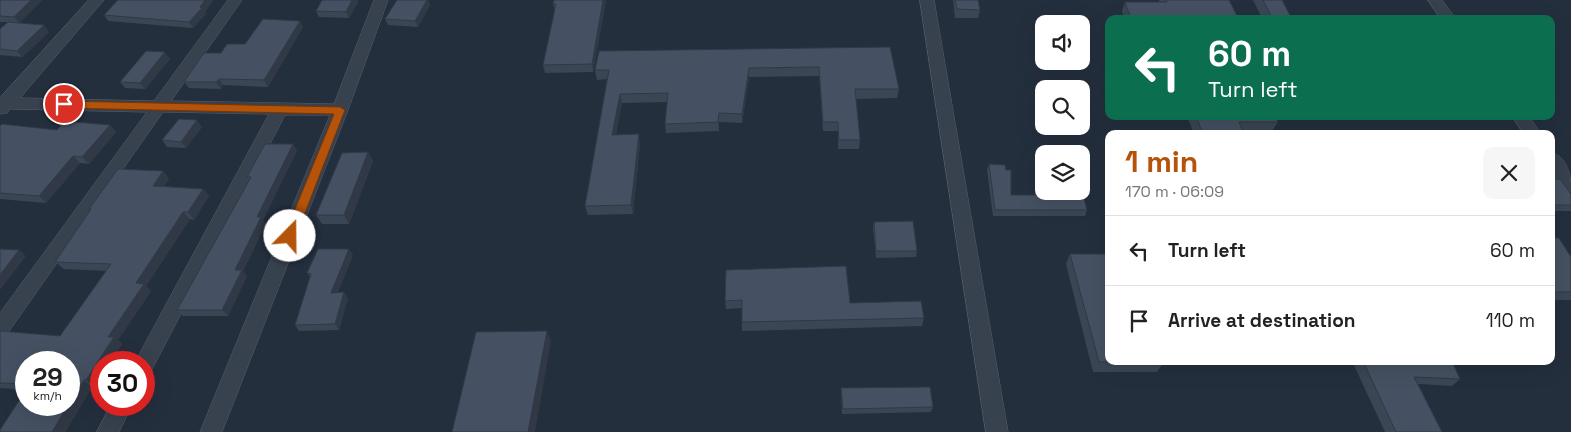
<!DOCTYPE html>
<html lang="en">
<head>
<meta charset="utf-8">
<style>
  :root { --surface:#fff; --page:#f6f6f6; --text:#222; --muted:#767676; --line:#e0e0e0; --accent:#b45309 }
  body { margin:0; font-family:"Space Grotesk",sans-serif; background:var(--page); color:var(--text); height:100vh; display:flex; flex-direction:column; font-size:19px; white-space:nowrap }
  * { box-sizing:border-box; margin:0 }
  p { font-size:16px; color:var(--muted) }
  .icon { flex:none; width:28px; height:28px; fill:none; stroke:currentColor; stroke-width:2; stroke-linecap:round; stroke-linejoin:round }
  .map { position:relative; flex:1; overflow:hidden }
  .side { position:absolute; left:1105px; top:130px; width:450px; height:235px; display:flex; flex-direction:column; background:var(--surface); border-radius:10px; box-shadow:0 5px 20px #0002 }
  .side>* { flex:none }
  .guide { position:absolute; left:1105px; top:15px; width:450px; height:105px; border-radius:10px; box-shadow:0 5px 20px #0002; background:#0b6e4f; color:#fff; overflow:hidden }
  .controls { position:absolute; left:1035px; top:15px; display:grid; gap:10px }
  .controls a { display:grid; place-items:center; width:55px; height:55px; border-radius:10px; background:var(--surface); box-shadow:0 5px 20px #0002; font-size:25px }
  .speed { position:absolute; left:15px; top:351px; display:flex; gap:10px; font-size:25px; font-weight:700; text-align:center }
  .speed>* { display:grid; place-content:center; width:65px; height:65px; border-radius:50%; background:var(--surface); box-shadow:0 5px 20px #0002; line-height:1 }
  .speed small { font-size:12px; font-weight:400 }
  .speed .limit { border:8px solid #d22; background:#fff; color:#111 }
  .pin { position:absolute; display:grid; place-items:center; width:42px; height:42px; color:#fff; margin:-21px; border:2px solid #fff; border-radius:50%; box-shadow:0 1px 5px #0007 }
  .me { position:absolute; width:55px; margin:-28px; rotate:22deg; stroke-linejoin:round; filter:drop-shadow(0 0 4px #0008) }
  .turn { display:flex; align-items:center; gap:18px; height:105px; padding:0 20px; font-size:22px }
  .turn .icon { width:65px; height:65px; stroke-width:2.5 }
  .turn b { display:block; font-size:35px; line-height:42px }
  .round { display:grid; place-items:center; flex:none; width:52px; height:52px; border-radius:10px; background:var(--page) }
  .summary { display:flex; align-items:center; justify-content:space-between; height:85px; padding:0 20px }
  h1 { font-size:30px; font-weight:700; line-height:38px; color:var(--accent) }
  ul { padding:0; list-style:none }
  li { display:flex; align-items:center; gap:15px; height:70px; padding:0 20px; border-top:1px solid var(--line) }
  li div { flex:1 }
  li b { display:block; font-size:19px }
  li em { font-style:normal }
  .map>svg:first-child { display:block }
</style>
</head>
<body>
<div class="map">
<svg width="1571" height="432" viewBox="0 0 1571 432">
  <rect width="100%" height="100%" fill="#242f3e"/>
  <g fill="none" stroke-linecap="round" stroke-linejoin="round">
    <g stroke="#565f6c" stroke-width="1">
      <g id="street">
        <polygon points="89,0 104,0 20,98 154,101 228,0 242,0 171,101 334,104 374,0 388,0 348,110 222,432 200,432 330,115 285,115 151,371 144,374 144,362 135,362 269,114 163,112 7,334 0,336 0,313 147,112 10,109 7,113 0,114 0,98"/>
        <polygon points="920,0 934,0 1008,432 986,432"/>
        <polygon points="1428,0 1442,0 1456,19 1441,19"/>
        <polygon points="1512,116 1529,116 1541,134 1524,134"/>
        <path d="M1551 152C1568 157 1571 176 1571 191 1554 186 1551 167 1551 152Z"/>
        <polygon points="111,405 132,405 119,432 97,432"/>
      </g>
    </g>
    <use href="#street" fill="#38414e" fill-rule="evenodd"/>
  </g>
  <g fill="#3b4654" fill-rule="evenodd">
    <polygon points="0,0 42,0 19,23 49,32 22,57 0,55 0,29 8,22 0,22"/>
    <polygon points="118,0 213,0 205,12 206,14 193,28 108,21 104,15"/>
    <polygon points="397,0 428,0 430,5 418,27 388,25 385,19"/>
    <polygon points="554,0 606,0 593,72 545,73 543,65 555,11 553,4"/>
    <polygon points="953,0 978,0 980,10 978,18 955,18"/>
    <polygon points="1159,0 1229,0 1238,18 1262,18 1253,0 1282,0 1292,19 1320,19 1124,19 1122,11 1125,2 1159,2"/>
    <polygon points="358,2 349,18 319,17 316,11"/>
    <polygon points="300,21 303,27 268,87 223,85 221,89 189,88 184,82 245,44"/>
    <polygon points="890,47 899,89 897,98 856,99 860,140 859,149 838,149 838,131 823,131 819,76 749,77 742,123 719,122 719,131 666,133 665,124 667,102 622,103 616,135 640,144 633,214 588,215 585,206 607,79 597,80 595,70"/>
    <polygon points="170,59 145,89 125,88 120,82"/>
    <polygon points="1187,116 1275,116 1278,122 1272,131 1243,131 1244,134 1194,134"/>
    <polygon points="110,125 116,132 89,164 80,163 46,203 0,199 0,126 57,130"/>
    <polygon points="202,127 186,148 167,147 162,140"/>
    <polygon points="293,144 297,151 263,220 266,224 243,271 247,276 228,316 183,316 177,310 249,180 247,177"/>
    <polygon points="368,152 373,161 349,224 322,224 316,215"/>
    <polygon points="989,164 1011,195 1087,210 1085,216 993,216 987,170"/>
    <path d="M118 169 163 171 169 179 164 186 203 189 209 196 194 220 190 219 146 286 151 291 118 340 122 344 110 362H101V377L95 387H92L65 432H0V430L26 390 0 388V331L60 336 107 271 64 269 55 262 90 210 89 209ZM26 362H69V405H26Z"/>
    <polygon points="1551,179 1571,194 1571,211 1551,211"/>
    <polygon points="874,222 917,251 916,257 876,258 873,228"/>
    <polygon points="1551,238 1571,257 1571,300 1551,300"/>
    <polygon points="1070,254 1164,362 1157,372 1093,372 1066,264"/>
    <polygon points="353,255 338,292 348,298 339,330 299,331 295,325 310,277 307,273"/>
    <polygon points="726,270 850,303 924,318 922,326 742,331 742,308 726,309 725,301"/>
    <polygon points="1352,361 1452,361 1460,379 1452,386 1418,384 1442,432 1385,432"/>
    <polygon points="841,388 933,407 931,412 842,414 841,394"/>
  </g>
  <g fill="#303945">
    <polygon points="31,0 42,0 19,23 14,17"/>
    <polygon points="205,0 213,0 205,12 206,14 193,28 189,22"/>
    <polygon points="352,0 357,0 358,2 349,18 346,12"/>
    <polygon points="427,0 428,0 430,5 418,27 415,21"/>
    <polygon points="603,0 606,0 593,72 592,64"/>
    <polygon points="300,21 303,27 268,87 264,80"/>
    <polygon points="44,25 49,32 22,57 17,51"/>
    <polygon points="165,52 170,59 145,89 140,83"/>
    <polygon points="749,68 749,77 742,123 742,114"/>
    <polygon points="219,79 223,85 221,89 216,82"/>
    <polygon points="620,94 622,103 614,144 612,135"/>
    <polygon points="719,113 719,131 718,122"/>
    <polygon points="197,120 202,127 186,148 181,142"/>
    <polygon points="110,125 116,132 89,164 82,157"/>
    <polygon points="639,134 640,144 633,214 631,205"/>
    <polygon points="293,144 297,151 263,220 266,224 243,271 247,276 228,316 222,310 235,270 257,217"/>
    <polygon points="368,152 373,161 349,224 344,215"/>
    <polygon points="73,156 80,163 46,203 39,196"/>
    <polygon points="163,171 169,179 159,193 153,186"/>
    <polygon points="203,189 209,196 194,220 188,212"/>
    <polygon points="183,212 190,219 146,286 151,291 118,340 122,344 110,362 101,362 101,377 95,387 86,380 108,337 136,283"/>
    <polygon points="349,249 353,255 335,299 331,293"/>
    <polygon points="19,250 26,256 0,290 0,275"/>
    <polygon points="344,292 348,298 339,330 335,324"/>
    <polygon points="547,331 551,341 535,432 528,432"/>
    <polygon points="84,380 92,387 65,432 52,432"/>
  </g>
  <g fill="#455162" stroke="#303945">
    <polygon points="0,0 31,0 14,17 0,16"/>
    <polygon points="118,0 205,0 200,7 202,8 189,22 104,15"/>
    <polygon points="322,0 352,0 346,12 316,11"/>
    <polygon points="397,0 427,0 415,21 385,19"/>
    <polygon points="554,0 603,0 592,64 543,65 556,4 553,4"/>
    <polygon points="955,0 978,0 980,10 957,9"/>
    <polygon points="1166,0 1229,0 1238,18 1272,18 1263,0 1282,0 1292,19 1320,19 1131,19 1125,2 1167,2"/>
    <polygon points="263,19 300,21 264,80 219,79 216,82 184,82 204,53 221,53 227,44 245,44"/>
    <polygon points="8,22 44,25 17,51 0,49 0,29"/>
    <polygon points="890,47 899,89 855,89 860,140 839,140 838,122 823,122 819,67 749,68 742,114 719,113 718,122 665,124 668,93 620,94 612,135 639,134 631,205 585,206 609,70 595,70 599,51"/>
    <polygon points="146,51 165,52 140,83 120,82"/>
    <polygon points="1196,116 1275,116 1278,122 1239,122 1244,134 1203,134"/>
    <polygon points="179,119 197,120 181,142 162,140"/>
    <polygon points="64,121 110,125 82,157 73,156 39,196 0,193 0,126 2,124 57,130"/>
    <polygon points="265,144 293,144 257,217 261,217 235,270 242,270 222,310 177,310 251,177 247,177"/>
    <polygon points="368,152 344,215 316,215 342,153"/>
    <polygon points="989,164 1005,165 1006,170 1011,170 1011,195 1083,195 1087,210 995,210"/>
    <polygon points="118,169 163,171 153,186 203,189 188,212 183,212 136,283 144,284 108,337 114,337 86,380 84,380 69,404 69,362 26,362 26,384 0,383 0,331 60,336 111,264 55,262 91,209 89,209"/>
    <polygon points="1551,179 1560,179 1571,194 1571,205 1551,205"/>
    <polygon points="913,221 917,251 876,251 874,222"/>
    <polygon points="1551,238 1559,238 1571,257 1571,292 1551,292"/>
    <polygon points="0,249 19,250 0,275"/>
    <polygon points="318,249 349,249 331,293 344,292 335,324 295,325 311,274 307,273"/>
    <polygon points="1070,254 1109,254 1109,361 1163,361 1164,362 1099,362"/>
    <polygon points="846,266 850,303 921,301 924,318 742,322 742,300 725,301 726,270"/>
    <polygon points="547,331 528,432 452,432 476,332"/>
    <polygon points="1363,361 1452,361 1460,379 1414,377 1442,432 1396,432"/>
    <polygon points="930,387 933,407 843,409 841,388"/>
    <polygon points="26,390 26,405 68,405 52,432 0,432 0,430"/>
  </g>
  <polygon fill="#b45309" stroke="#753606" points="64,101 340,107 345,110 296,236 290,240 284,236 334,114 64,108 59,104"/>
</svg>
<div class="controls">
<a><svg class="icon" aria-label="sound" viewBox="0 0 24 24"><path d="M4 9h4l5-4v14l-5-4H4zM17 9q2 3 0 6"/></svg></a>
<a><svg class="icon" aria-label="search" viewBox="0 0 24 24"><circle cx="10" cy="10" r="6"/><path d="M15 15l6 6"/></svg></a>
<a><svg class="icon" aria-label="layers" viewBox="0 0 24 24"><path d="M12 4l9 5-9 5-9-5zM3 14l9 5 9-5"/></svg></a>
</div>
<div class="speed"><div>29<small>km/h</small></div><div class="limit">30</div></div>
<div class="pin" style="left:64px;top:104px;background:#d93025"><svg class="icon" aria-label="arrive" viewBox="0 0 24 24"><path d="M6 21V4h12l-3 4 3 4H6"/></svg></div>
<svg class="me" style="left:290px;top:236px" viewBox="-20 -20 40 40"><circle r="19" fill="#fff"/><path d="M0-13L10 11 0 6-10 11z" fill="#b45309"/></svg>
<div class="guide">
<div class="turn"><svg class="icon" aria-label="left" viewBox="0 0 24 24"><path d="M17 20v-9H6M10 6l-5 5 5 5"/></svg><div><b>60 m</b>Turn left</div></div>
</div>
<section class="side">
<div class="summary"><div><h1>1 min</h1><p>170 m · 06:09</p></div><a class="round"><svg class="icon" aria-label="close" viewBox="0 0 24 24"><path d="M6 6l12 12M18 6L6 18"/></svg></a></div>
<ul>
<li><svg class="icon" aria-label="left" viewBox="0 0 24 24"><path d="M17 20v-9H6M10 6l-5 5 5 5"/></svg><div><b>Turn left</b></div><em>60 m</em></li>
<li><svg class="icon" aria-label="arrive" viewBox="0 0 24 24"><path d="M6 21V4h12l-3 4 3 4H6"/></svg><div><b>Arrive at destination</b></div><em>110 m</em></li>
</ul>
</section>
</div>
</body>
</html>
